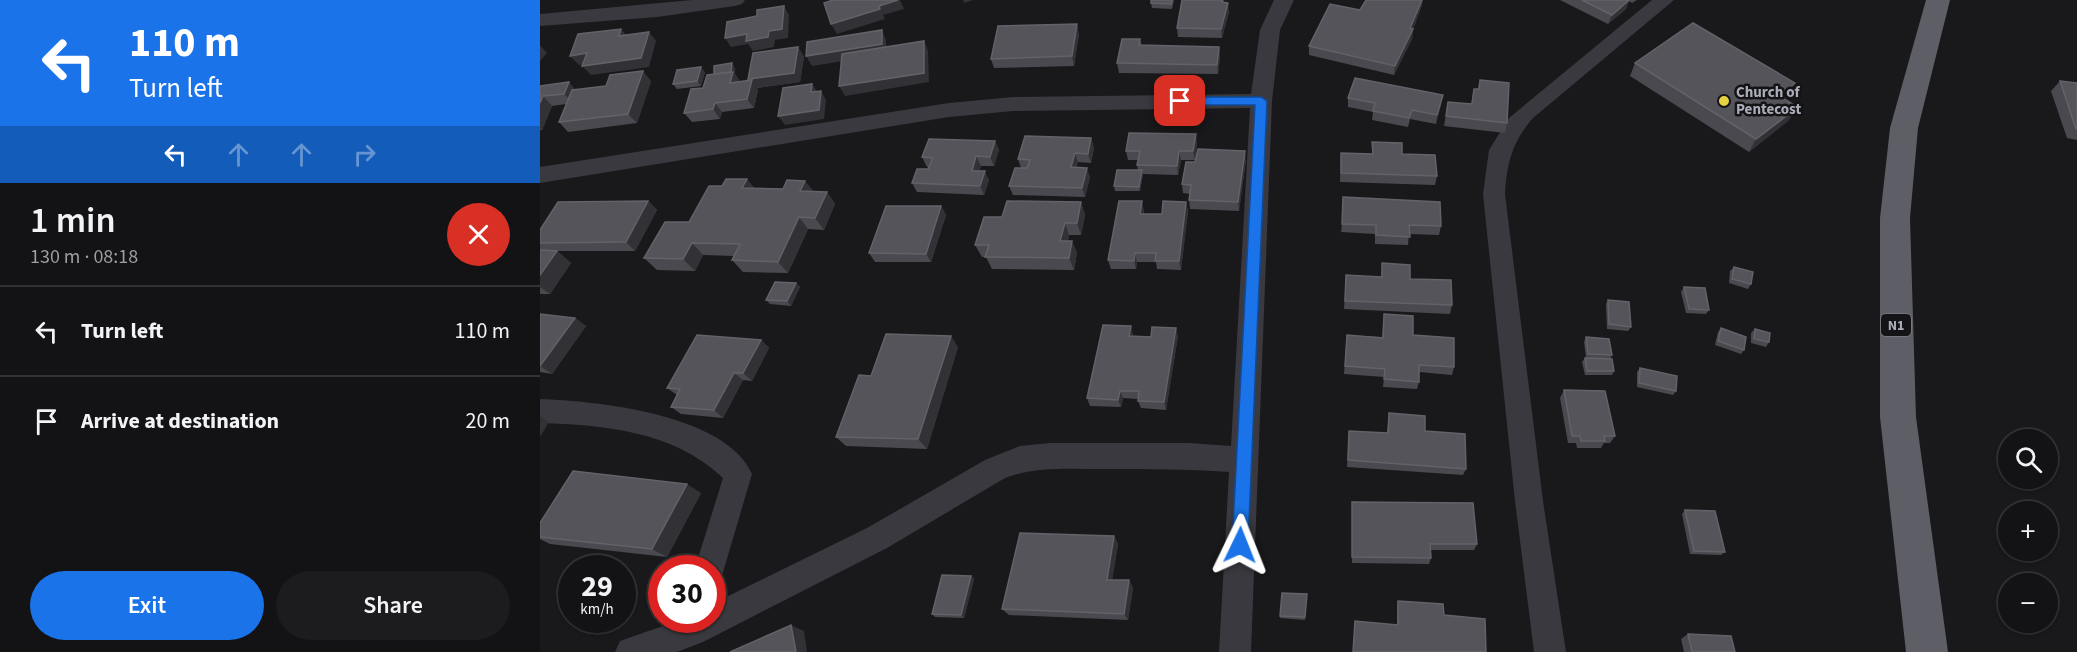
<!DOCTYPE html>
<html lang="en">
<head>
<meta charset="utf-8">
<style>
  :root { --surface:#131214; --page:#1c1b1d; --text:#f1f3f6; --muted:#9d9ea0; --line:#323234; --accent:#1a73e8 }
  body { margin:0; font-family:"Source Sans 3",sans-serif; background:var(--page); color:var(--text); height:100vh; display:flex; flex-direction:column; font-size:22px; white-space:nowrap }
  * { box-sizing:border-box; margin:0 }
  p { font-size:20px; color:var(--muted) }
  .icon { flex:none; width:33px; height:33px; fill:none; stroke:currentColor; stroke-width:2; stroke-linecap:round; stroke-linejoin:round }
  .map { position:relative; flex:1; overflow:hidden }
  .sheet { display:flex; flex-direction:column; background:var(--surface); width:540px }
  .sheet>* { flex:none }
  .banner { background:#1a73e8; color:#fff; overflow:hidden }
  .buttons { position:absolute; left:1458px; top:429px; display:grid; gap:12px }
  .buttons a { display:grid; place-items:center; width:60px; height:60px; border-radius:50%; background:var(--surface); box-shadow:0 2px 4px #0004,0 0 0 2px var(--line); font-size:30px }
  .speed { position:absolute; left:18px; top:555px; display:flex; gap:12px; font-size:30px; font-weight:700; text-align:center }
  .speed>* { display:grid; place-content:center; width:78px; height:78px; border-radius:50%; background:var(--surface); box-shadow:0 2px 4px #0004,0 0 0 2px var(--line); line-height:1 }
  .speed small { font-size:15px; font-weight:400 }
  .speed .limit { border:9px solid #d22; background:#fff; color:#111 }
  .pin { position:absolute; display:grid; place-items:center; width:51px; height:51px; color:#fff; margin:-26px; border-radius:12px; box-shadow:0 3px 9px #0006 }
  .me { position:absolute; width:66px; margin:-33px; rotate:2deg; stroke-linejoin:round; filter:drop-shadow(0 0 4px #0008) }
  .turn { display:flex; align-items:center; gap:21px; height:126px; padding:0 30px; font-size:27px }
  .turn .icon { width:78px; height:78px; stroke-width:2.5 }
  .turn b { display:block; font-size:42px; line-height:51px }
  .lanes { display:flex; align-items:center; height:57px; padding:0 30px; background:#0003; justify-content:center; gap:30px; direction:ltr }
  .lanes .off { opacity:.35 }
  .round { display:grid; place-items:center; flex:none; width:63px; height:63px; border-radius:32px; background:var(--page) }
  .overview { display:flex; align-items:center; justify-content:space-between; height:102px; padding:0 30px }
  h1 { font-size:36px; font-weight:600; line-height:45px }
  .action { display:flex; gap:12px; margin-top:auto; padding:12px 30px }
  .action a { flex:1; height:69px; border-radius:36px; background:var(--accent); color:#fff; font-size:24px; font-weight:600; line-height:69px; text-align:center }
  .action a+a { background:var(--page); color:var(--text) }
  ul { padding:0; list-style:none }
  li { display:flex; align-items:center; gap:18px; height:90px; padding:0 30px; border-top:2px solid var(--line) }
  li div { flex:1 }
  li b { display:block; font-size:22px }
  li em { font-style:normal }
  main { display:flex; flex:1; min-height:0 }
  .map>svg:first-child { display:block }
</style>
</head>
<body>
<main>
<section class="sheet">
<div class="banner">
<div class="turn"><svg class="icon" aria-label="left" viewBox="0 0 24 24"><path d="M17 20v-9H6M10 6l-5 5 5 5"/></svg><div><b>110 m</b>Turn left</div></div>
<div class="lanes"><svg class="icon" aria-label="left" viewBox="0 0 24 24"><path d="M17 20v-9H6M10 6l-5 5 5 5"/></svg><svg class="icon off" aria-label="ahead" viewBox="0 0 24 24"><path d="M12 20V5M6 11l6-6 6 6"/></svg><svg class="icon off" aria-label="ahead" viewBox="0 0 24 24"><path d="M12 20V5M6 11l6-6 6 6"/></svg><svg class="icon off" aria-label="right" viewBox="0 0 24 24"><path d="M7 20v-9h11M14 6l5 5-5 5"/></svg></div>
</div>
<div class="overview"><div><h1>1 min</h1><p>130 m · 08:18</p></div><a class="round" style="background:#d93025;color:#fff"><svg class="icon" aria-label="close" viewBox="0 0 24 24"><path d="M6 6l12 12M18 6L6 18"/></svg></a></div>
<ul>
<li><svg class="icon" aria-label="left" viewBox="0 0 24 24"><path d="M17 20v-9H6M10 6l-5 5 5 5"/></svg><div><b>Turn left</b></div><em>110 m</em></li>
<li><svg class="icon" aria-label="arrive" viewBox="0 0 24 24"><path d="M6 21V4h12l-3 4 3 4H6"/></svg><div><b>Arrive at destination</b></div><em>20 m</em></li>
</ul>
<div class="action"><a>Exit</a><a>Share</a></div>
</section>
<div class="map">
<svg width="1537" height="652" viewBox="0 0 1537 652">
  <rect width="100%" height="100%" fill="#19181a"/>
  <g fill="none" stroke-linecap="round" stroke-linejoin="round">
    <g fill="#3a393f" fill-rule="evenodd">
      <polygon points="152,0 205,0 202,4 195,6 117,17 0,26 0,14"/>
      <path d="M734 0H754L740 30 732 101 711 652H679L689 472C648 469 607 469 565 469 531 469 496 466 465 478L347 548 163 642 137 652H75L80 641 140 620H172V604L327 528 445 460 480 446 510 443H649L691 446 710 108 473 111 409 117 0 183V167L409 103 473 97 711 94 720 30Z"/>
      <path d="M1112 0H1134L993 118C972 142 967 163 965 194L1003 501 1026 652H994L975 501 943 194 949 150 969 118Z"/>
      <path d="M0 399C57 401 186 414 212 474L181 579 172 582V568H155L183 478C134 431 64 425 0 423Z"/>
    </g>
    <polygon fill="#5e5e67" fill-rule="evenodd" points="1386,0 1410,0 1378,128 1370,218 1376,417 1408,652 1366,652 1340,417 1340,218 1350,128"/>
  </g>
  <g fill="#4a494f">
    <polygon points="611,0 634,0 632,9 612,8 611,3"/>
    <polygon points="1020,0 1097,0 1092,3 1089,1 1086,9 1068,24"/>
    <polygon points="685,3 689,12 682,38 638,37 637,28"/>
    <polygon points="882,5 873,29 872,39 854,75 769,55 769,46 820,10"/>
    <polygon points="539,34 534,66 454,68 451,59"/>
    <polygon points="600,39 602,46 679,47 680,56 678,74 579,73 577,63"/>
    <polygon points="258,47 264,57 260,82 217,88 218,90 214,108 182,112 180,119 152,122 144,113 163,88 195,68 195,74 200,82 209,81 208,79"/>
    <polygon points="1095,63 1255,83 1247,96 1244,99 1249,120 1209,152 1090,76"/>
    <polygon points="165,72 161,86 137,89 133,84"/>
    <polygon points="940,80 967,123 965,133 904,126 908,102 931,104 934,89 938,89"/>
    <polygon points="111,81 97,123 28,132 19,122 26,104 12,106 2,130 0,130 0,86 29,82 35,90"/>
    <polygon points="1520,81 1537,83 1537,140 1527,138 1511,91"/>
    <polygon points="808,98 901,104 896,124 870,119 868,127 832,120 833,112 808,107"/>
    <polygon points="551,138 554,148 551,163 538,162 536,168 550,177 545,197 473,195 469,186 481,168 478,159"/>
    <polygon points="455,141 459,150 454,166 441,166 439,171 449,180 444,195 377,192 372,183 388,169 389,167 387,167 382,157"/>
    <polygon points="832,142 862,154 897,176 895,185 800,182 801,153 832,154"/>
    <polygon points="657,143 655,160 641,160 638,175 603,174 600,191 575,191 574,186 598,170 597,165 598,160 588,160 586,151"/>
    <polygon points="706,160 699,211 650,209 649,200 650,194 643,193 642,184 655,162"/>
    <polygon points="207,179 214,188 243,189 265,181 273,191 287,192 295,204 284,230 268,229 248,273 203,272 192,260 194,256 163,255 155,271 117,270 104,258 149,222 182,186"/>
    <polygon points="108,201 117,210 95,251 17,251 31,263 10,294 0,294 0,250 1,250 0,249 0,230"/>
    <polygon points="541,202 545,215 541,235 529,235 528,241 532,241 537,253 534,270 452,269 446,257 442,257 435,245 462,217"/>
    <polygon points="646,202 648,211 641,270 617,269 616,262 597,262 596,269 571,269 568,260 604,210 604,214 622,214"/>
    <polygon points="401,206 406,215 391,262 335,262 329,253"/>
    <polygon points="802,224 901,226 899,235 869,234 868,245 835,244 835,234 801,232"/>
    <polygon points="842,263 870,279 912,305 910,314 804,309 806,275 841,277"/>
    <polygon points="1194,267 1211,284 1208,289 1189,283 1190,271"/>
    <polygon points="256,283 260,287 251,306 230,304 226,300"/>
    <polygon points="1144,287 1169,310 1166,314 1146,313 1141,292"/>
    <polygon points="1068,300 1091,327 1088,331 1067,329 1066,304"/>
    <polygon points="0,314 35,318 46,326 12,374 0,372"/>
    <polygon points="844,314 914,367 912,375 879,372 879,382 877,389 843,387 844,377 804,374 807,335 842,337"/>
    <polygon points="1181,328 1204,350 1201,354 1175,345 1178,332"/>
    <polygon points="1215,329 1229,342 1226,347 1211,343 1211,333"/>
    <polygon points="593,334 593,336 638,336 626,410 601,408 598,401 598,399 583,398 581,407 550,406 547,398"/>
    <polygon points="1046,337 1072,355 1070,359 1074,371 1072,375 1045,375 1042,362 1045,358 1046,358 1044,342"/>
    <polygon points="221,340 229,348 212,381 203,380 183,418 141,414 131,407 137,395 127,388"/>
    <polygon points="418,347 387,449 306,446 296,437"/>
    <polygon points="1100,368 1136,391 1133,395 1097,387 1097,372"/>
    <polygon points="1024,390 1075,436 1070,443 1064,443 1061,448 1037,448 1036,443 1028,443 1020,398"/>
    <polygon points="849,413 885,431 926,469 923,475 807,467 809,431 847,433"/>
    <polygon points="161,493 127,557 10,544 0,539 0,523"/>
    <polygon points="812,502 937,544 934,550 890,550 891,558 889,564 812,563"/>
    <polygon points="1145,510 1185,552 1181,555 1150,554 1142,514"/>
    <polygon points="574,536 578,544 572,580 589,580 593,588 588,620 469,615 462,609"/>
    <polygon points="431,576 434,579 424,618 395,617 392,614"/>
    <polygon points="767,594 765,620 740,618 740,616"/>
    <polygon points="858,601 904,615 946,652 813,652 815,621 857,625 857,605"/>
    <polygon points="1148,634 1195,652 1144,652 1141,639"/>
  </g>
  <g fill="#323135">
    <polygon points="358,0 360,0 364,9 343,15 345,19 297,34 291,24 339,6"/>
    <polygon points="423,0 433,0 424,3"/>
    <polygon points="882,0 883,0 882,5 870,37 873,29 872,39 854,75 855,66"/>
    <polygon points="1089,0 1086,9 1068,24 1072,15"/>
    <polygon points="688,3 689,12 682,38 681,29"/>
    <polygon points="244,6 249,15 248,38 235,40 234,47 213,51 208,44 191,47 185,38"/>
    <polygon points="537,24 539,34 534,66 532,56"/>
    <polygon points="81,29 89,38 79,36"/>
    <polygon points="342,30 346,40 347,54 272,66 266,56"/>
    <polygon points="109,32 116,41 109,67 51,75 42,66"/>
    <polygon points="384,41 388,51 389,82 305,96 299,86"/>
    <polygon points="0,45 7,53 0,61"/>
    <polygon points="258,47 264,57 260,82 217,88 218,90 214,108 207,99 211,84 208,79"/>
    <polygon points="679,47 680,56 678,74 677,65"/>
    <polygon points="47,53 55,63 39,65 30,56"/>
    <polygon points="192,63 195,68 195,74 200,81 197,92 177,81"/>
    <polygon points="161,67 165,72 161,86 157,81"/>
    <polygon points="103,71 111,81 97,123 88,114"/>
    <polygon points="29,82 37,92 33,103 24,94"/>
    <polygon points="1255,83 1247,96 1231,109 1239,96"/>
    <polygon points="272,84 278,93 271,92"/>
    <polygon points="281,91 286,100 284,119 245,125 238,116"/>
    <polygon points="903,95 901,104 896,124 897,115"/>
    <polygon points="3,96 12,106 2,130 0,128 0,103"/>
    <polygon points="175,103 182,112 180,119 173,109"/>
    <polygon points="1258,107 1249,120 1209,152 1216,139"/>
    <polygon points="656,134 657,143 655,160 653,151"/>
    <polygon points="551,138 554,148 551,163 548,154"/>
    <polygon points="455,141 459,150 454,166 450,157"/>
    <polygon points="639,151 641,160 638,175 637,166"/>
    <polygon points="705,151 706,160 699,211 698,202"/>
    <polygon points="535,153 538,162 534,177 531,167"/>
    <polygon points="436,156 441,166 436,180 432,171"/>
    <polygon points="547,168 550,177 545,197 542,188"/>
    <polygon points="602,170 603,175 600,191 599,187"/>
    <polygon points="445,171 449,180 444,195 440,186"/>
    <polygon points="207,179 217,192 202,188"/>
    <polygon points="265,181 274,193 260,191"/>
    <polygon points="287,192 295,204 284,230 275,218"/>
    <polygon points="108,201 117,210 95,251 86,242"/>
    <polygon points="602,201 604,210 603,222 600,214"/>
    <polygon points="541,202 545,215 541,235 537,223"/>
    <polygon points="646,202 648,211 641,270 639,261"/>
    <polygon points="401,206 406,215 391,262 386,254"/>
    <polygon points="259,217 268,229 248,273 238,262"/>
    <polygon points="525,223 529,235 525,253 520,241"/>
    <polygon points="532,241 537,253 534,270 529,258"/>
    <polygon points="152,243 163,255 155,271 143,259"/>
    <polygon points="17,251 31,263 10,294 0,287 0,275"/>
    <polygon points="595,253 597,262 596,269 594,261"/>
    <polygon points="256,283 260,287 251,306 247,301"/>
    <polygon points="35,318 46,326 12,374 0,366"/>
    <polygon points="591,326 593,334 591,344 589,336"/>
    <polygon points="636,328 638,336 626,410 624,402"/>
    <polygon points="411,336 418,347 387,449 378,439"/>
    <polygon points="221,340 229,348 212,381 203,373"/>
    <polygon points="194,373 203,380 183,418 174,410"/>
    <polygon points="580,391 583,398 581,407 578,400"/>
    <polygon points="0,416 9,422 0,437"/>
    <polygon points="147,484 161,493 127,557 112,549"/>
    <polygon points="574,536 578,544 571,587 567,580"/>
    <polygon points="431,576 434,579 424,618 421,615"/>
    <polygon points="589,580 593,588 588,620 584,614"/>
    <polygon points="251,625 264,631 267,652 256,652"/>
  </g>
  <g fill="#55545a" stroke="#626269" stroke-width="1.5">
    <polygon points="293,0 358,0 339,6 340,9 291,24 284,3"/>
    <polygon points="611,0 632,0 631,4 611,3"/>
    <polygon points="642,0 683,0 682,2 688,3 681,29 637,28"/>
    <polygon points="826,0 882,0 870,28 873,29 855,66 769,46 790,4 820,10"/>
    <polygon points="1042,0 1089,0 1072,15"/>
    <polygon points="244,6 242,29 229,31 228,37 206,41 207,34 185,38 187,22 217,16 217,10"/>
    <polygon points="1153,23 1255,83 1239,96 1258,107 1216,139 1095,63"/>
    <polygon points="537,24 532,56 451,59 458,26"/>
    <polygon points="81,29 79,36 109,32 101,58 42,66 47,53 30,56 38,34"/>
    <polygon points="342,30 342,44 266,56 267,42"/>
    <polygon points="582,39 600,39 599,45 679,47 677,65 577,63"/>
    <polygon points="384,41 384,73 299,86 302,54"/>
    <polygon points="258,47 254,73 208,79 213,53"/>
    <polygon points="192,63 191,72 174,74 174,66"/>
    <polygon points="161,67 157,81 133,84 137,70"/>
    <polygon points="103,71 88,114 19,122 32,90 66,86 70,75"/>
    <polygon points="193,72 190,83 212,80 207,99 175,103 173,109 144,113 151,89 163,88 167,75"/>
    <polygon points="815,78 903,95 897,115 872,110 869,118 833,111 835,103 808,98"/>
    <polygon points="940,80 969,83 967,123 906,116 908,102 932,104 934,89 939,89"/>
    <polygon points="1520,81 1537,83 1537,129 1536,129"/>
    <polygon points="29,82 24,94 3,96 0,103 0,86"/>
    <polygon points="272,84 271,92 281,91 279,110 238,116 243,88"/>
    <polygon points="589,133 656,134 653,151 639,151 637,166 597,165 600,151 586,151"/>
    <polygon points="485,136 551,138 548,154 535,153 531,167 547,168 542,188 469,186 475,168 487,168 490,160 478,159"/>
    <polygon points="389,139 455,141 450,157 436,156 432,171 445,171 440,186 372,183 377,169 388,169 393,158 382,157"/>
    <polygon points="832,142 862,143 862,154 895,155 897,176 801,173 801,153 833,154"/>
    <polygon points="658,149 705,151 698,202 649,200 651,185 642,184 646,162 655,162"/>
    <polygon points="577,170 602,170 599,187 574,186"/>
    <polygon points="186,179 207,179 202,188 243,189 247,180 265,181 260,191 287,192 275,218 259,217 238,262 192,260 200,244 152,243 143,259 104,258 125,222 149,222 169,186 182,186"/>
    <polygon points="803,197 900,202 901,226 869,225 870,237 836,235 836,225 802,224"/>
    <polygon points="108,201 86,242 0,243 0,230 18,202"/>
    <polygon points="467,201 541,202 537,223 525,223 520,241 532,241 529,258 445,257 449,245 435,245 444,217 462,217"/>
    <polygon points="579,201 602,201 600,214 622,214 623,201 646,202 639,261 615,261 616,253 595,253 594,261 568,260"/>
    <polygon points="346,206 401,206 386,254 329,253"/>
    <polygon points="0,250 17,251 0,275"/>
    <polygon points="842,263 870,265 870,279 911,280 912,305 805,301 806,275 842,277"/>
    <polygon points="1194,267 1213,272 1211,284 1192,279"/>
    <polygon points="235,282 256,283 247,301 226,300"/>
    <polygon points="1144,287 1165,288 1169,310 1149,309"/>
    <polygon points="1068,300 1089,302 1091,327 1069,324"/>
    <polygon points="0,314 35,318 0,366"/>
    <polygon points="844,314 873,316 873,335 914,338 914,367 879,365 879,382 844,379 845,369 805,366 807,335 843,338"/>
    <polygon points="563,325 591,326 589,336 611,337 612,327 636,328 624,402 598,401 599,391 580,391 578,400 547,398"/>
    <polygon points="1181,328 1206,337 1204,350 1178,341"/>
    <polygon points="1215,329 1230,333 1229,342 1214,339"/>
    <polygon points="346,334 411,336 378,439 296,437 319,375 331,376"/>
    <polygon points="157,335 221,340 203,373 194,373 174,410 131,407 140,389 127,388"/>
    <polygon points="1046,337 1069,339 1072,355 1048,354"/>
    <polygon points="1045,358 1072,359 1074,371 1047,371"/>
    <polygon points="1100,368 1137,376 1136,391 1099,383"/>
    <polygon points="1024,390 1065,391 1075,436 1064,436 1065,441 1041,441 1040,436 1032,436"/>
    <polygon points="849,413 885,416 885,431 925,434 926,469 808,460 809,431 848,433"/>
    <polygon points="33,471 147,484 112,549 0,537 0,523"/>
    <polygon points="812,502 933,503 937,544 890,544 891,558 812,557"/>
    <polygon points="1145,510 1175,511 1185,552 1154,551"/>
    <polygon points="480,533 574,536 567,580 589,580 584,614 462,609"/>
    <polygon points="402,575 431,576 421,615 392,614"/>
    <polygon points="742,593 767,594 765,617 740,616"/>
    <polygon points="858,601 903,604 904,615 945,619 946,652 813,652 815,621 858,625"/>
    <polygon points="251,625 256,652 190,652"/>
    <polygon points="1148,634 1191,636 1195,652 1152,652"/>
  </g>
  <polygon fill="#1a73e8" stroke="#114b97" stroke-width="1.5" points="640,97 721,97 727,101 708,545 705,551 700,553 694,551 692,545 715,105 640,105 635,101"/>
  <circle fill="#e6d344" stroke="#141315" stroke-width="2" cx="1184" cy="101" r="6"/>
  <g text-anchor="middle" stroke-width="5" stroke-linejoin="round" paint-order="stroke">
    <rect fill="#141315" stroke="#7e7f88" stroke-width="1.5" x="1341" y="314" width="30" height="22" rx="4.5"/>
    <g font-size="14" font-weight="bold" fill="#abadb9">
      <text x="1356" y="330">N1</text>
    </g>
    <g font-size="15" font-weight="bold" fill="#abadb9" stroke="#141315" text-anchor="start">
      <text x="1196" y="97">Church of<tspan x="1196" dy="17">Pentecost</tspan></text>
    </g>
  </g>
</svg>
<div class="buttons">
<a><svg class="icon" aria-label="search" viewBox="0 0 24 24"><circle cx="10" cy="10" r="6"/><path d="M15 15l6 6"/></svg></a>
<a>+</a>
<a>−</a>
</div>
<div class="speed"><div>29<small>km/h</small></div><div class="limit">30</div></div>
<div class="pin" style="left:640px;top:101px;background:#d93025"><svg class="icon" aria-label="arrive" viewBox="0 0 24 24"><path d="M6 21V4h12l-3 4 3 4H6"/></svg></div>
<svg class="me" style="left:700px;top:545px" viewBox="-20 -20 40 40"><path d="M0-17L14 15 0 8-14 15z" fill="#1a73e8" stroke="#fff" stroke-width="4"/></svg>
</div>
</main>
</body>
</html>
